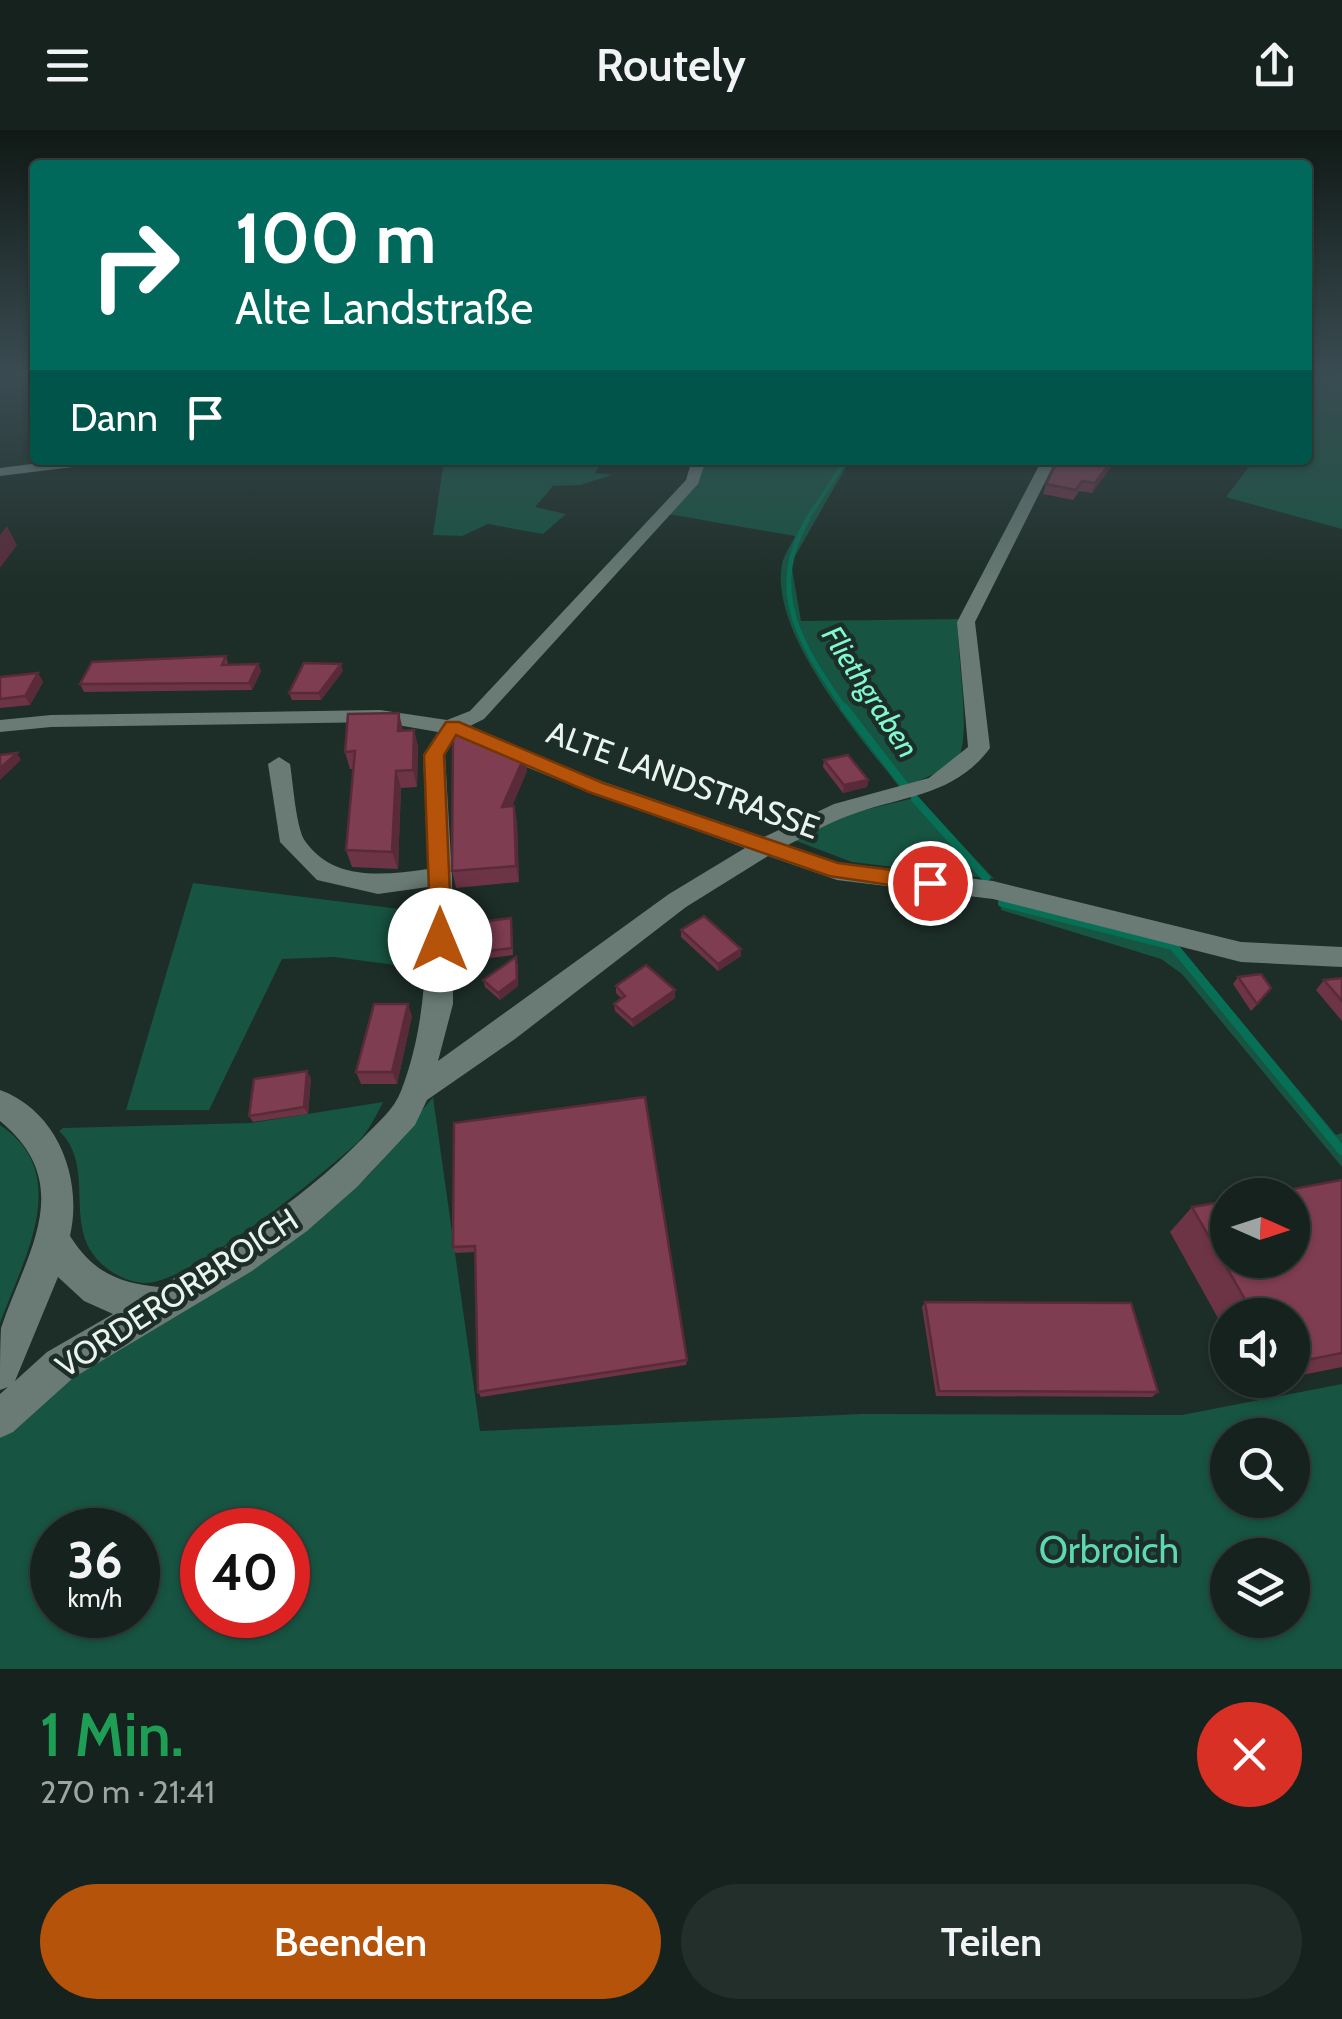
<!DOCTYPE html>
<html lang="de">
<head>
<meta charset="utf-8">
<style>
  :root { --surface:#16221d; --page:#232f2a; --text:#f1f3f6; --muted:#9ea4a4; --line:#353f3b; --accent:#b45309 }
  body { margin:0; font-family:Cabin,sans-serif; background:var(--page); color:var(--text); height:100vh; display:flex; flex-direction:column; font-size:38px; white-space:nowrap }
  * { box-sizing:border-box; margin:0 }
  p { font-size:32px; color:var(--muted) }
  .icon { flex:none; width:55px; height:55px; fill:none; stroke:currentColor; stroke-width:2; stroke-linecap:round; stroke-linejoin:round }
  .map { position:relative; height:1539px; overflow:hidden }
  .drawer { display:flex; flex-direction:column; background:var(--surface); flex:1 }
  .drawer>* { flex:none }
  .hud { position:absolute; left:30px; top:30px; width:1282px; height:305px; border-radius:10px; box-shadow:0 2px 8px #0004,0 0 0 2px var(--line); background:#00695c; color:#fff; overflow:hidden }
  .needle { width:65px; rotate:93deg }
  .buttons { position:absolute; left:1210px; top:1048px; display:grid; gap:20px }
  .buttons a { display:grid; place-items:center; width:100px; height:100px; border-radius:50%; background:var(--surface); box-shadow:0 2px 8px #0004,0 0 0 2px var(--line); font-size:50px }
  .speed { position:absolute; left:30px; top:1378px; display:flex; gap:20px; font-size:50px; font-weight:700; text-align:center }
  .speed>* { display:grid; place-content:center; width:130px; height:130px; border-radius:50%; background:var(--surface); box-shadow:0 2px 8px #0004,0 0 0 2px var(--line); line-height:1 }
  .speed small { font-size:25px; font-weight:400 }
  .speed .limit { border:15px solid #d22; background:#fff; color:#111 }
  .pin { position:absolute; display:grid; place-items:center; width:85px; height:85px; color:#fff; margin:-42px; border:5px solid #fff; border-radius:50%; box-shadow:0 2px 10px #0007 }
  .me { position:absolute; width:110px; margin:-55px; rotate:0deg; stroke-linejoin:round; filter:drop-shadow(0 0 8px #0008) }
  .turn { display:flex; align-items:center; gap:35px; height:210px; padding:0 40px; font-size:45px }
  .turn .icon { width:130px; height:130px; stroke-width:2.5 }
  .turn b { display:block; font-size:70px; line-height:85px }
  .then { display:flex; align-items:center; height:95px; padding:0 40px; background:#0003; gap:20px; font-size:38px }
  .round { display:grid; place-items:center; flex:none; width:105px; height:105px; border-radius:52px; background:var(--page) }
  .summary { display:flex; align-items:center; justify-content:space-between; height:170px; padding:0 40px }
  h1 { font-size:60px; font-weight:600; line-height:75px; color:#1e9e55 }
  .button { display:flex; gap:20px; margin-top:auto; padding:20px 40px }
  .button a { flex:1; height:115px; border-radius:60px; background:var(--accent); color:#fff; font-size:40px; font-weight:600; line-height:115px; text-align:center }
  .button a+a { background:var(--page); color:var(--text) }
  header { display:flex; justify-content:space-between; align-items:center; height:130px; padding:0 40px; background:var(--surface); font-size:45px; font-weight:600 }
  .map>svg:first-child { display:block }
</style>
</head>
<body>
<header><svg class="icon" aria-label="menu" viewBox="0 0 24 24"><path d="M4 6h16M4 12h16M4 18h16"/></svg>Routely<svg class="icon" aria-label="share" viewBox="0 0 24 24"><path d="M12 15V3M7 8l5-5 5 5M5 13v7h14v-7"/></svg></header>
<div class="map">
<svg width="1342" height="1539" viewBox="0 0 1342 1539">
  <rect width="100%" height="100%" fill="#1d2d27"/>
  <g fill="#175442" fill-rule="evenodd">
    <polygon points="1308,245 1342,245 1342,399 1226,367 1254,330 1308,330"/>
    <polygon points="444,330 603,330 595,343 612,345 580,355 553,356 535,377 566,384 543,404 488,394 462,406 433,405"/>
    <path d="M705 330H850L791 433 801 491 959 489C955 531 974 604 956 634L901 659C861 608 769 503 782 434 784 425 791 415 795 406L668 384Z"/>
    <polygon points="918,667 994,749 852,732 794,710 852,683"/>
    <polygon points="193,753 416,781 432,778 426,839 334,827 282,829 209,980 126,980"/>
    <polygon points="1002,767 1176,813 1336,1005 1342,1003 1342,1037 1182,844 1161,829 1001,780"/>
    <path d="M433 967 480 1301 862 1284 1182 1285 1342 1254V1539H0V1309L35 1266 334 1077 369 1045ZM1228 1305H1292V1370H1228ZM52 1400H138V1485H52ZM202 1400H288V1485H202ZM1228 1425H1292V1490H1228Z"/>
    <path d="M383 972C376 986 369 1000 359 1011 325 1043 186 1156 144 1153 125 1152 103 1139 93 1124 67 1088 94 1033 59 1001L63 998 251 993Z"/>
    <path d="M0 995C74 1044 23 1130 0 1193Z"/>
  </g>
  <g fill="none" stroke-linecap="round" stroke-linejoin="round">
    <polyline stroke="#066f55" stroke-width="4" points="806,391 846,330"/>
    <path stroke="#066f55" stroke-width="5" d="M808 389C764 461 803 518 845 579"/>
    <g stroke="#066f55" stroke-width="8">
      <polyline points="844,577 905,656"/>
      <polyline points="915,669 986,748"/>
      <polyline points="1002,773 1173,816 1178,822"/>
    </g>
    <polyline stroke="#066f55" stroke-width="9" points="1176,819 1342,1021"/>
    <g fill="#697b74" fill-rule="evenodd">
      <polygon points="63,330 105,330 98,334 0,346 0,338"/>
      <path d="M692 330H706L698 354 484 589 466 598 604 652 764 707 834 674 929 648 968 617 957 492 1042 330H1056L975 492 990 618C956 664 909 665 859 682 834 690 811 703 788 715L839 733 993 751 1241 812 1342 817V837L1241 832 993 769 837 750 768 726 686 777 515 909 427 970 415 995 357 1057 307 1101 252 1141 73 1248 13 1302 0 1308V1264L8 1257 0 1260C0 1241 0 1216 1 1198 26 1123 78 1055 0 991V960C58 981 83 1049 70 1106 93 1142 118 1153 159 1157 233 1114 303 1069 363 1008 377 993 394 980 401 961 427 894 426 827 428 757L378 764 317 750 280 712 268 634 279 627 290 634C293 652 296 698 305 711 334 752 384 745 428 739L423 625 438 602 380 592 51 597 0 602V590L51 585 380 580 447 590 470 581 686 350ZM455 608 588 662 745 718 669 764 438 931 453 874 452 746 445 625ZM58 1147 84 1171 113 1184 47 1222 15 1251Z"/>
    </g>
  </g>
  <g fill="#6d3446">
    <polygon points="1058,330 1114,330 1111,337 1092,363 1079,361 1073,370 1043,364 1046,354"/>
    <polygon points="1116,330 1139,330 1136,334"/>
    <polygon points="226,526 228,534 258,534 261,541 252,560 84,562 80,554"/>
    <polygon points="343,541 321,570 292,570 289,563"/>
    <polygon points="38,543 43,552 30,575 0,578 0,547"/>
    <polygon points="414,600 418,617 417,657 401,658 398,739 352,737 346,720 354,639 350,639 345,622 403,601"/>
    <polygon points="525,625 527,641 512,676 514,676 517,693 519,752 456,758 452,741"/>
    <polygon points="824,630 868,650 867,657 843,663 823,637"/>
    <polygon points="512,796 513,825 482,829 480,822"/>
    <polygon points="681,800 741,819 741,826 718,841 681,807"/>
    <polygon points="518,834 518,856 500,870 485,857 483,850"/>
    <polygon points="1238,847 1266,865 1251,881 1233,854"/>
    <polygon points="1342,848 1342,891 1316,860 1324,850"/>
    <polygon points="616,856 675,868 633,897 615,881 614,874 621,868 616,863"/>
    <polygon points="412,886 397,954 361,954 356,942"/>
    <polygon points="311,948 308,984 253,992 249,986"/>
    <polygon points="454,993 687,1230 686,1235 481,1267 478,1262 475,1122 455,1123 453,1117"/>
    <polygon points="1342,1050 1342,1237 1292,1247 1292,1185 1228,1185 1228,1206 1170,1102 1192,1077"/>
    <polygon points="925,1172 1158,1262 1152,1267 936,1266 922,1177"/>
    <polygon points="1251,1250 1277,1250 1254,1255"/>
  </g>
  <g fill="#592b39">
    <polygon points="1112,330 1111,337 1092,363 1095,353"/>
    <polygon points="7,396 17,415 0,438 0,405"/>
    <polygon points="258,534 261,541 252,560 249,553"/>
    <polygon points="341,534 343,541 321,570 319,563"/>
    <polygon points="38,543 43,552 30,575 25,566"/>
    <polygon points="399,583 403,600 402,618 398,601"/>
    <polygon points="414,600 418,617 417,657 413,640"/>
    <polygon points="17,623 21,630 0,650 0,638"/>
    <polygon points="525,625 527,641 505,694 502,677"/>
    <polygon points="396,641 401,658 398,739 392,722"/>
    <polygon points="868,650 867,657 843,663 844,655"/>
    <polygon points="514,676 517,693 519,752 516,736"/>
    <polygon points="741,819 741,826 718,841 718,834"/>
    <polygon points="516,827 518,856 500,870 498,863"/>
    <polygon points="675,860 675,868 633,897 632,890"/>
    <polygon points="408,874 412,886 397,954 392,942"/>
    <polygon points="307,941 311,948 308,984 304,977"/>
  </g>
  <g fill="#7f3d51" stroke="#592b39" stroke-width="2.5">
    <polygon points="1058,330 1112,330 1095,353 1082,351 1076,360 1046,354"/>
    <polygon points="226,526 222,535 258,534 249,553 80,554 92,532"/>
    <polygon points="304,533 341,534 319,563 289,563"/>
    <polygon points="38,543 25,566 0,569 0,547"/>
    <polygon points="399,583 398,601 414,600 413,640 396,641 392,722 346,720 355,621 345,622 348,584"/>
    <polygon points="457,598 525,625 502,677 514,676 516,736 452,741 453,606"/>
    <polygon points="17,623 0,638 0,625"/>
    <polygon points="848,625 868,650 844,655 824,630"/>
    <polygon points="704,786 741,819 718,834 681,800"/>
    <polygon points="511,788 512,818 480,822 480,792"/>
    <polygon points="516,827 517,849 498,863 483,850"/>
    <polygon points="646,835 675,860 632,890 614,874 625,866 616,856"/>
    <polygon points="1261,844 1271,858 1257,874 1238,847"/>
    <polygon points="1342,848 1342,871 1324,850"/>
    <polygon points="374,874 408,874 392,942 356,942"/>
    <polygon points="307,941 304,977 249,986 254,949"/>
    <polygon points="645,967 687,1230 478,1262 475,1116 453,1117 454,993"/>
    <polygon points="1342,1050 1342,1223 1292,1233 1292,1185 1254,1185 1192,1077 1228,1071 1228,1130 1292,1130 1292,1065 1260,1065"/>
    <polygon points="925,1172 1131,1173 1158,1262 939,1261"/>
  </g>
  <linearGradient id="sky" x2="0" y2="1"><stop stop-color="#101915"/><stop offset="0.53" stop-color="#3a4c52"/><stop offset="1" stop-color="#3a4c52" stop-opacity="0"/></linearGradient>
  <rect width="1342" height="460" fill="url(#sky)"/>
  <polygon fill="#b45309" stroke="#753606" stroke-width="2.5" points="446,592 459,592 603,653 838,733 930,745 941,753 930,761 829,746 589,662 456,605 444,625 452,810 440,819 431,816 424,625"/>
  <g text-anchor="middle" stroke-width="9" stroke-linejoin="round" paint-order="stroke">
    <g font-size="30" font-style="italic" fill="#80f9d1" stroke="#1d2d27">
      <text transform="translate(870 562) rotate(57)" y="10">Fliethgraben</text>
    </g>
    <g font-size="32" fill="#eaf4ef" stroke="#1d2d27">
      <text transform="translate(683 650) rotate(20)" y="11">ALTE LANDSTRASSE</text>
      <text transform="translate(177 1163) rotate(-33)" y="11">VORDERORBROICH</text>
    </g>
    <g font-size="38" fill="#5ed8b2" stroke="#1d2d27">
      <text x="1109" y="1433">Orbroich</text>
    </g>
  </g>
</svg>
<div class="buttons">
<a><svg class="needle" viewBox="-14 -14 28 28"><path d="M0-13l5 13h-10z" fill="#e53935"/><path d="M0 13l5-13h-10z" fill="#9ea4a4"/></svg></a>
<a><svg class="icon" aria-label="sound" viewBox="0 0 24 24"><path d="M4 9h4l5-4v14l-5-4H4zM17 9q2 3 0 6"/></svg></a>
<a><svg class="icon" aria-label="search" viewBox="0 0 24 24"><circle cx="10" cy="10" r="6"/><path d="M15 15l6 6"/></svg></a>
<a><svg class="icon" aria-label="layers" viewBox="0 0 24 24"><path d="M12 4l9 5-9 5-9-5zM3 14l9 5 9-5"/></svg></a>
</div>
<div class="speed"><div>36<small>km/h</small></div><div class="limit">40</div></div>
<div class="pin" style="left:930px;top:753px;background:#d93025"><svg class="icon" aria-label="arrive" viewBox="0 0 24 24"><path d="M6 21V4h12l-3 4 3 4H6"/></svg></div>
<svg class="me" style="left:440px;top:810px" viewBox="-20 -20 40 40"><circle r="19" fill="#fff"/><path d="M0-13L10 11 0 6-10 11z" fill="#b45309"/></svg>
<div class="hud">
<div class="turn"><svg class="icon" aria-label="right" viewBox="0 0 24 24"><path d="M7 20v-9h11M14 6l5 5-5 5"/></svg><div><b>100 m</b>Alte Landstraße</div></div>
<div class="then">Dann<svg class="icon" aria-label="arrive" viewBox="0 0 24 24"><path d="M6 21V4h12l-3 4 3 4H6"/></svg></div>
</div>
</div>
<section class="drawer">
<div class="summary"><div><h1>1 Min.</h1><p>270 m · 21:41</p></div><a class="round" style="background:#d93025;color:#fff"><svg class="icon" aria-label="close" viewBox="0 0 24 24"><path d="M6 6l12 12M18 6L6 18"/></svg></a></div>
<div class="button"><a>Beenden</a><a>Teilen</a></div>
</section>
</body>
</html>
